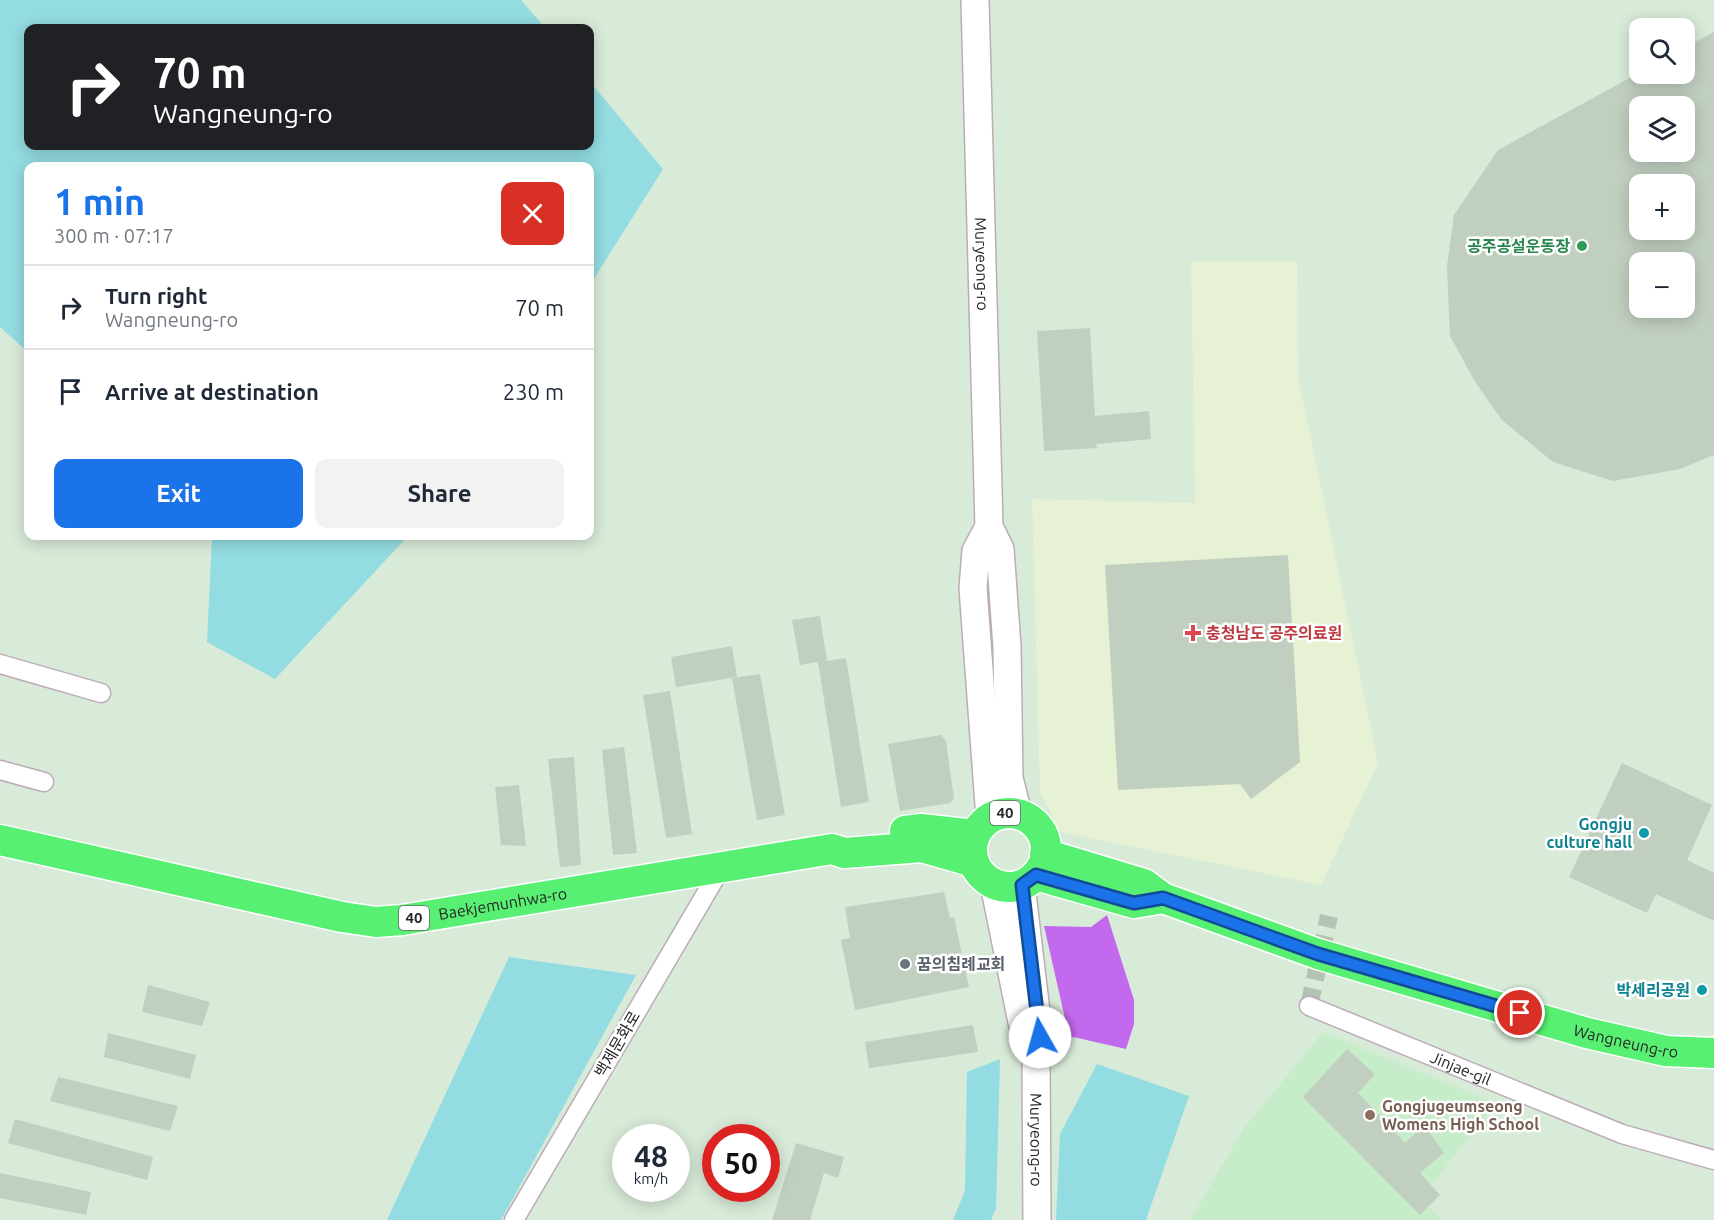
<!DOCTYPE html>
<html lang="en">
<head>
<meta charset="utf-8">
<style>
  :root { --surface:#fff; --page:#f2f2f3; --text:#1f2937; --muted:#747a83; --line:#e0e1e3; --accent:#1a73e8 }
  body { margin:0; font-family:Ubuntu,"Noto Sans KR",sans-serif; background:var(--page); color:var(--text); height:100vh; display:flex; flex-direction:column; font-size:22px; white-space:nowrap }
  * { box-sizing:border-box; margin:0 }
  p { font-size:20px; color:var(--muted) }
  .icon { flex:none; width:33px; height:33px; fill:none; stroke:currentColor; stroke-width:2; stroke-linecap:round; stroke-linejoin:round }
  .map { position:relative; flex:1; overflow:hidden }
  .sheet { position:absolute; left:24px; top:162px; width:570px; height:378px; display:flex; flex-direction:column; background:var(--surface); border-radius:12px; box-shadow:0 3px 15px #0003 }
  .sheet>* { flex:none }
  .top-card { position:absolute; left:24px; top:24px; width:570px; height:126px; border-radius:12px; box-shadow:0 3px 15px #0003; background:#202124; color:#fff; overflow:hidden }
  .buttons { position:absolute; left:1629px; top:18px; display:grid; gap:12px }
  .buttons a { display:grid; place-items:center; width:66px; height:66px; border-radius:12px; background:var(--surface); box-shadow:0 3px 15px #0003; font-size:30px }
  .speed { position:absolute; left:612px; top:1124px; display:flex; gap:12px; font-size:30px; font-weight:700; text-align:center }
  .speed>* { display:grid; place-content:center; width:78px; height:78px; border-radius:50%; background:var(--surface); box-shadow:0 3px 15px #0003; line-height:1 }
  .speed small { font-size:15px; font-weight:400 }
  .speed .limit { border:9px solid #d22; background:#fff; color:#111 }
  .pin { position:absolute; display:grid; place-items:center; width:51px; height:51px; color:#fff; margin:-26px; border:3px solid #fff; border-radius:50%; box-shadow:0 2px 6px #0007 }
  .me { position:absolute; width:66px; margin:-33px; rotate:353deg; stroke-linejoin:round; filter:drop-shadow(0 0 4px #0008) }
  .turn { display:flex; align-items:center; gap:21px; height:126px; padding:0 30px; font-size:27px }
  .turn .icon { width:78px; height:78px; stroke-width:2.5 }
  .turn b { display:block; font-size:42px; line-height:51px }
  .round { display:grid; place-items:center; flex:none; width:63px; height:63px; border-radius:12px; background:var(--page) }
  .summary { display:flex; align-items:center; justify-content:space-between; height:102px; padding:0 30px }
  h1 { font-size:36px; font-weight:700; line-height:45px; color:var(--accent) }
  .cta { display:flex; gap:12px; margin-top:auto; padding:12px 30px }
  .cta a { flex:1; height:69px; border-radius:12px; background:var(--accent); color:#fff; font-size:24px; font-weight:700; line-height:69px; text-align:center }
  .cta a+a { background:var(--page); color:var(--text) }
  ul { padding:0; list-style:none }
  li { display:flex; align-items:center; gap:18px; height:84px; padding:0 30px; border-top:2px solid var(--line) }
  li div { flex:1 }
  li b { display:block; font-size:22px }
  li em { font-style:normal }
  .map>svg:first-child { display:block }
</style>
</head>
<body>
<div class="map">
<svg width="1714" height="1220" viewBox="0 0 1714 1220">
  <rect width="100%" height="100%" fill="#d8ead8"/>
  <polygon fill="#c7ecca" points="1323,1032 1496,1103 1421,1198 1441,1220 1190,1220 1244,1128"/>
  <polygon fill="#e7f1d4" points="1191,261 1297,261 1298,376 1378,763 1321,885 1060,832 1040,792 1032,499 1195,503"/>
  <g fill="#93dce1">
    <polygon points="0,0 521,0 545,28 28,28 28,146 590,146 590,82 663,169 590,285 590,166 28,166 28,352 0,327"/>
    <polygon points="212,536 408,536 275,679 207,642"/>
    <polygon points="509,957 636,975 501,1220 387,1220"/>
    <polygon points="1000,1059 996,1208 991,1220 953,1220 965,1191 967,1072"/>
    <polygon points="1097,1064 1189,1096 1146,1220 1056,1220 1060,1134"/>
  </g>
  <polygon fill="#c369ee" points="1107,915 1134,1000 1134,1024 1126,1049 1069,1036 1044,926 1091,927"/>
  <g fill="#c1cfc1" fill-rule="evenodd">
    <path d="M1714 32V455L1680 469 1613 481 1553 462 1501 419 1474 380 1450 336 1447 266 1454 215 1498 150 1637 74H1684V48ZM1640 106H1684V152H1640ZM1640 184H1684V230H1640ZM1640 262H1684V308H1640Z"/>
    <polygon points="1090,328 1095,416 1149,411 1151,439 1096,444 1097,448 1044,451 1037,331"/>
    <polygon points="1288,555 1300,762 1251,799 1240,784 1118,790 1105,565"/>
    <polygon points="820,616 827,661 846,658 869,802 841,807 818,662 800,665 792,620"/>
    <polygon points="732,646 737,677 676,687 671,657"/>
    <polygon points="760,674 785,815 757,820 732,678"/>
    <polygon points="670,691 692,834 666,838 643,695"/>
    <polygon points="941,735 946,741 954,799 950,803 900,811 888,744"/>
    <polygon points="624,747 637,853 613,855 602,750"/>
    <polygon points="574,757 581,865 560,867 548,759"/>
    <polygon points="1622,763 1712,805 1687,860 1714,873 1714,921 1656,894 1647,913 1569,877"/>
    <polygon points="519,785 526,846 501,845 495,787"/>
    <polygon points="944,892 950,918 954,917 969,987 855,1010 841,940 850,938 845,907"/>
    <polygon points="148,985 210,1002 202,1026 142,1012"/>
    <polygon points="973,1025 978,1052 869,1068 865,1042"/>
    <polygon points="108,1033 196,1055 190,1079 104,1057"/>
    <polygon points="1347,1049 1375,1074 1358,1093 1405,1143 1424,1125 1444,1153 1420,1173 1440,1195 1420,1215 1303,1097"/>
    <polygon points="58,1077 178,1106 170,1131 50,1101"/>
    <polygon points="15,1119 153,1157 147,1180 8,1143"/>
    <polygon points="796,1143 844,1157 838,1178 824,1173 810,1220 772,1220"/>
    <polygon points="0,1173 91,1192 86,1215 0,1198"/>
  </g>
  <g fill="none" stroke-linecap="round" stroke-linejoin="round">
    <polyline stroke="#b5c3b5" stroke-width="18" stroke-dasharray="18 9" stroke-linecap="butt" points="1309,1006 1329,916"/>
    <g stroke="#bcacb8" stroke-width="21">
      <g id="street">
        <polyline points="0,664 101,693"/>
        <polyline points="0,770 44,782"/>
        <path id="s1" d="M1309 1006 1622 1134 1714 1160"/>
        <polyline points="514,1220 721,868"/>
      </g>
    </g>
    <g stroke="#bcacb8" stroke-width="30">
      <g id="secondary">
        <path id="s2" d="M975 0 989 527 1000 549 1007 647 1009 778 1018 814"/>
        <polyline points="989,527 976,551 973,588 990,818"/>
        <polyline points="994,884 1022,1022"/>
        <path id="s3" d="M1021 885 1039 1037 1036 1059 1037 1220"/>
      </g>
    </g>
    <g stroke="#fff" stroke-width="33">
      <g id="primary">
        <circle cx="1009" cy="850" r="37"/>
        <polyline points="905,831 921,829 975,835"/>
        <path id="s4" d="M0 840 342 917 376 922 402 920 832 849 844 853 922 847 974 862"/>
        <path id="s5" d="M1045 854 1144 884 1163 898 1318 954 1587 1033 1666 1051 1714 1053"/>
        <polyline points="1036,875 1134,903 1163,898"/>
      </g>
    </g>
    <use href="#street" stroke="#fff" stroke-width="18"/>
    <use href="#secondary" stroke="#fff" stroke-width="27"/>
    <use href="#primary" stroke="#57f072" stroke-width="30"/>
  </g>
  <g fill="none" stroke-linecap="round" stroke-linejoin="round">
    <g stroke="#114b97" stroke-width="15">
      <polyline id="route" points="1040,1037 1022,885 1036,875 1134,903 1163,898 1318,954 1520,1013"/>
    </g>
    <use href="#route" stroke="#1a73e8" stroke-width="10"/>
  </g>
  <circle fill="#2e9e5b" stroke="#fff" stroke-width="2" cx="1582" cy="246" r="6"/>
  <path fill="#e0444e" stroke="#fff" stroke-width="2" d="M1190 624h6v6h6v6h-6v6h-6v-6h-6v-6h6z"/>
  <g fill="#0f9aa8" stroke="#fff" stroke-width="2">
    <circle cx="1644" cy="833" r="6"/>
    <circle cx="1702" cy="990" r="6"/>
  </g>
  <circle fill="#6b7280" stroke="#fff" stroke-width="2" cx="905" cy="964" r="6"/>
  <circle fill="#8d6e63" stroke="#fff" stroke-width="2" cx="1370" cy="1115" r="6"/>
  <g text-anchor="middle" stroke-width="5" stroke-linejoin="round" paint-order="stroke">
    <g fill="#fff" stroke="#686868" stroke-width="1.5">
      <rect x="990" y="801" width="30" height="24" rx="4.5"/>
      <rect x="399" y="906" width="30" height="24" rx="4.5"/>
    </g>
    <g font-size="15" font-weight="bold" fill="#272727">
      <text x="1005" y="818">40</text>
      <text x="414" y="923">40</text>
    </g>
    <g font-size="16" font-weight="bold" fill="#27864d" stroke="#fff" text-anchor="end">
      <text x="1570" y="252">공주공설운동장</text>
    </g>
    <g font-size="16" fill="#272727" stroke="#fff">
      <text dy="6" stroke="none"><textPath href="#s2" startOffset="264">Muryeong-ro</textPath></text>
      <text dy="6" stroke="none"><textPath href="#s4" startOffset="513">Baekjemunhwa-ro</textPath></text>
      <text dy="6" stroke="none"><textPath href="#s5" startOffset="612">Wangneung-ro</textPath></text>
      <text transform="translate(617 1044) rotate(-60)" y="6">백제문화로</text>
      <text dy="6" stroke="none"><textPath href="#s1" startOffset="164">Jinjae-gil</textPath></text>
      <text dy="6" stroke="none"><textPath href="#s3" startOffset="256">Muryeong-ro</textPath></text>
    </g>
    <g font-size="16" font-weight="bold" fill="#be3a42" stroke="#fff" text-anchor="start">
      <text x="1206" y="639">충청남도 공주의료원</text>
    </g>
    <g font-size="16" font-weight="bold" fill="#0d838f" stroke="#fff" text-anchor="end">
      <text x="1632" y="830">Gongju<tspan x="1632" dy="18">culture hall</tspan></text>
      <text x="1690" y="996">박세리공원</text>
    </g>
    <g font-size="16" font-weight="bold" fill="#5b616d" stroke="#fff" text-anchor="start">
      <text x="917" y="970">꿈의침례교회</text>
    </g>
    <g font-size="16" font-weight="bold" fill="#785e54" stroke="#fff" text-anchor="start">
      <text x="1382" y="1112">Gongjugeumseong<tspan x="1382" dy="18">Womens High School</tspan></text>
    </g>
  </g>
</svg>
<div class="buttons">
<a><svg class="icon" aria-label="search" viewBox="0 0 24 24"><circle cx="10" cy="10" r="6"/><path d="M15 15l6 6"/></svg></a>
<a><svg class="icon" aria-label="layers" viewBox="0 0 24 24"><path d="M12 4l9 5-9 5-9-5zM3 14l9 5 9-5"/></svg></a>
<a>+</a>
<a>−</a>
</div>
<div class="speed"><div>48<small>km/h</small></div><div class="limit">50</div></div>
<div class="pin" style="left:1520px;top:1013px;background:#d93025"><svg class="icon" aria-label="arrive" viewBox="0 0 24 24"><path d="M6 21V4h12l-3 4 3 4H6"/></svg></div>
<svg class="me" style="left:1040px;top:1037px" viewBox="-20 -20 40 40"><circle r="19" fill="#fff"/><path d="M0-13L10 11 0 6-10 11z" fill="#1a73e8"/></svg>
<div class="top-card">
<div class="turn"><svg class="icon" aria-label="right" viewBox="0 0 24 24"><path d="M7 20v-9h11M14 6l5 5-5 5"/></svg><div><b>70 m</b>Wangneung-ro</div></div>
</div>
<section class="sheet">
<div class="summary"><div><h1>1 min</h1><p>300 m · 07:17</p></div><a class="round" style="background:#d93025;color:#fff"><svg class="icon" aria-label="close" viewBox="0 0 24 24"><path d="M6 6l12 12M18 6L6 18"/></svg></a></div>
<ul>
<li><svg class="icon" aria-label="right" viewBox="0 0 24 24"><path d="M7 20v-9h11M14 6l5 5-5 5"/></svg><div><b>Turn right</b><p>Wangneung-ro</p></div><em>70 m</em></li>
<li><svg class="icon" aria-label="arrive" viewBox="0 0 24 24"><path d="M6 21V4h12l-3 4 3 4H6"/></svg><div><b>Arrive at destination</b></div><em>230 m</em></li>
</ul>
<div class="cta"><a>Exit</a><a>Share</a></div>
</section>
</div>
</body>
</html>
